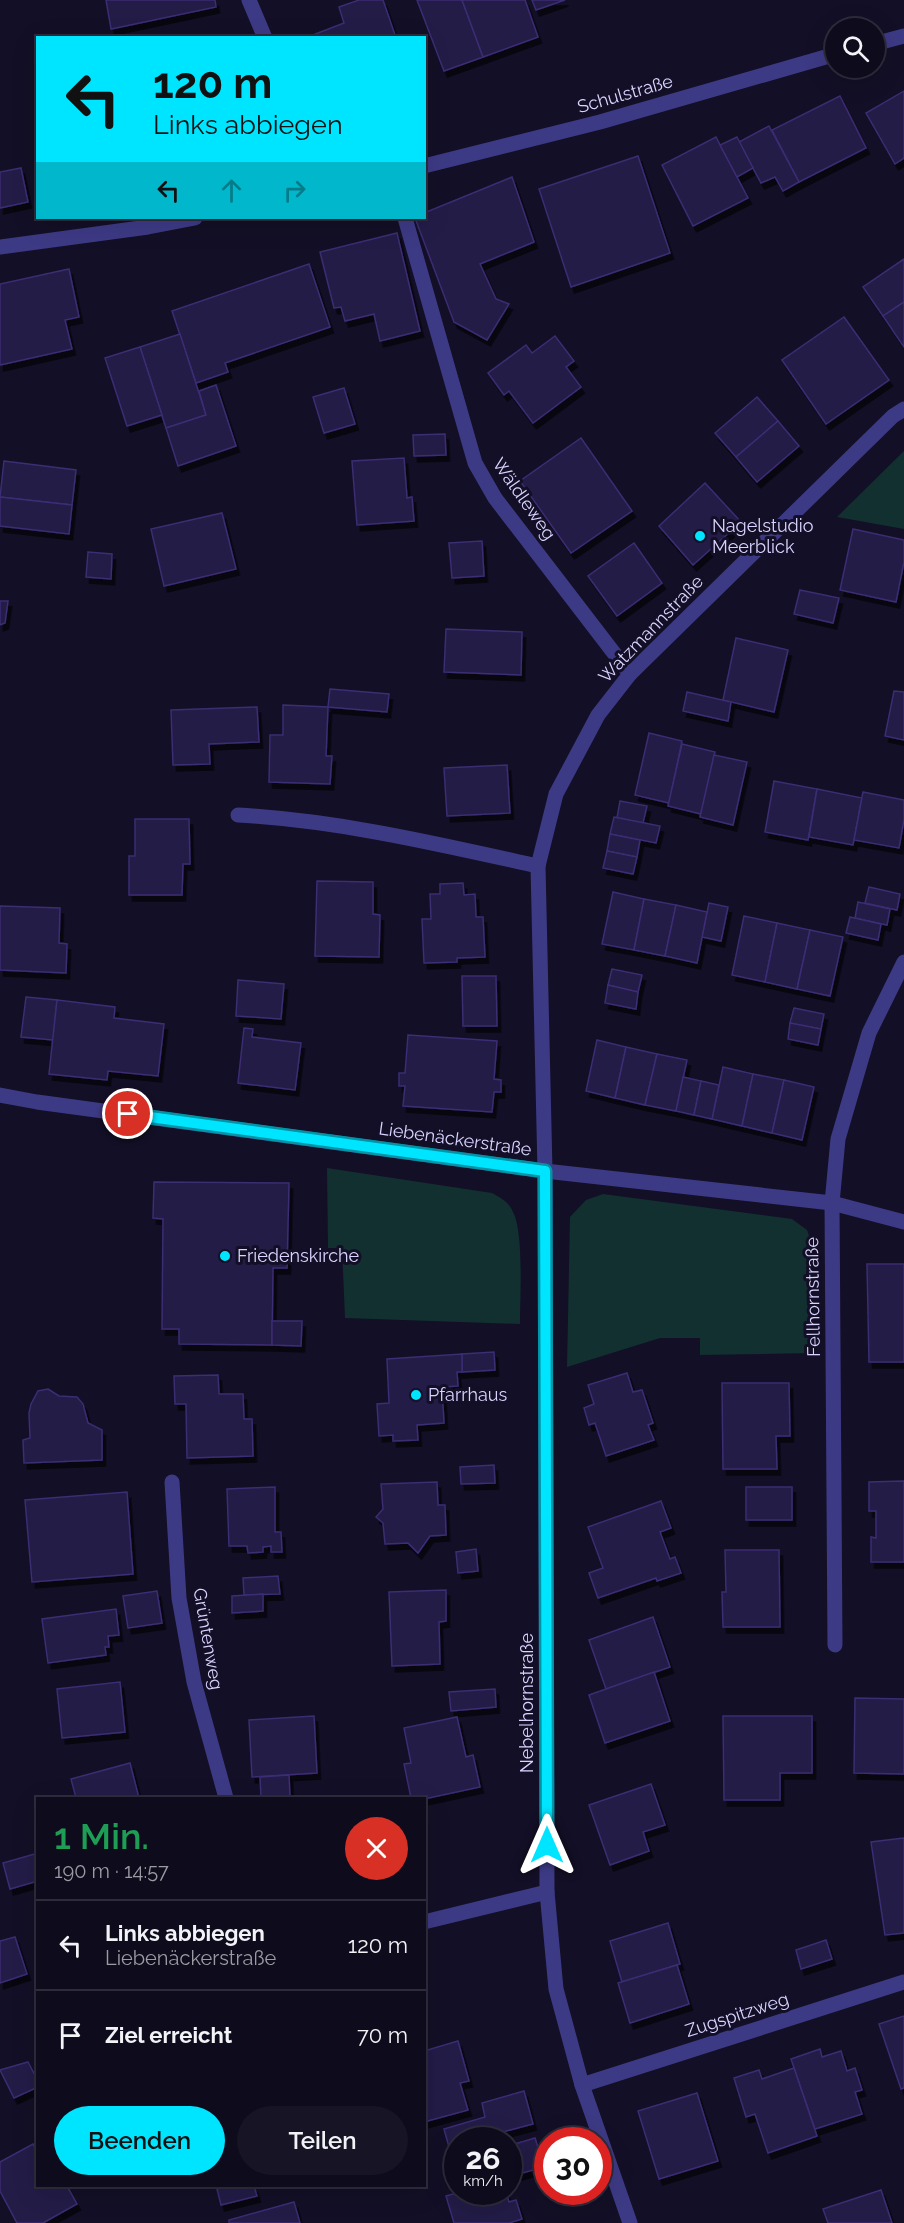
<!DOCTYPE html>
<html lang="de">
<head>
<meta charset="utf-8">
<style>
  :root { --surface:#0e0b1c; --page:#171425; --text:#f1f3f6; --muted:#9b9ba3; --line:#2e2b3b; --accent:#00e5ff }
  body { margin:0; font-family:Raleway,sans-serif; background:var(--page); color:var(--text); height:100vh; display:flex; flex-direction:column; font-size:22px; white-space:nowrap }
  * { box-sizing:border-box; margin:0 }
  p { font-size:20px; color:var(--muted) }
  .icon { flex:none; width:33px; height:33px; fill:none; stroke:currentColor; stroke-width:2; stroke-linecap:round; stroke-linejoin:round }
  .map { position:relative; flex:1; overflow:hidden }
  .sheet { position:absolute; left:36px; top:1797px; width:390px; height:390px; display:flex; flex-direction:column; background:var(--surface); border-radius:0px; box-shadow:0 6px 24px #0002,0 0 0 2px var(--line) }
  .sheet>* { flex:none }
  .top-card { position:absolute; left:36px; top:36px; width:390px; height:183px; border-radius:0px; box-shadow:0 6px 24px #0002,0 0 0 2px var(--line); background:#00e5ff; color:#111; overflow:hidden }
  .fabs { position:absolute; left:825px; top:18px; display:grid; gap:12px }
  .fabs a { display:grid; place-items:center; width:60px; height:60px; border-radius:50%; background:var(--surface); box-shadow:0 6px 24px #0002,0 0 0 2px var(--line); font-size:30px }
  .speed { position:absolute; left:444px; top:2127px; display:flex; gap:12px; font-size:30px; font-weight:700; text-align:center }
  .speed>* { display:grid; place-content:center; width:78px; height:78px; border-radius:50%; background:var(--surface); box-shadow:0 6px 24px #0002,0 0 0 2px var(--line); line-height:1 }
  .speed small { font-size:15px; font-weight:400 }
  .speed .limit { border:9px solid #d22; background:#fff; color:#111 }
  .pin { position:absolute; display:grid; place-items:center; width:51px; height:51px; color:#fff; margin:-26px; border:3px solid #fff; border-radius:50%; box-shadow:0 2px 6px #0007 }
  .me { position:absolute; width:66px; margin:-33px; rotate:0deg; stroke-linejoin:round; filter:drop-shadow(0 0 4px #0008) }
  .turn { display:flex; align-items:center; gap:21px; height:126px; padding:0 18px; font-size:27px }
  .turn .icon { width:78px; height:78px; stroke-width:2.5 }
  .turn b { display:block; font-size:42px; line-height:51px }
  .lanes { display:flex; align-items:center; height:57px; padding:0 18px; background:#0003; justify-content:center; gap:30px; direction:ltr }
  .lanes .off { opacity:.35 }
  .round { display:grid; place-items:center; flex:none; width:63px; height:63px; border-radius:32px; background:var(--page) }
  .headline { display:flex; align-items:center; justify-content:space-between; height:102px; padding:0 18px }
  h1 { font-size:36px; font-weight:600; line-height:45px; color:#1e9e55 }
  .cta { display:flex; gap:12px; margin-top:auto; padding:12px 18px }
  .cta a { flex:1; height:69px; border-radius:36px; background:var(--accent); color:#111; font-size:24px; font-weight:600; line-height:69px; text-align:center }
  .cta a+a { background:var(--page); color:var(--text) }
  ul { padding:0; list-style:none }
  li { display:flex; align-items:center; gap:18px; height:90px; padding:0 18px; border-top:2px solid var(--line) }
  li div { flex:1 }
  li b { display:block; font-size:22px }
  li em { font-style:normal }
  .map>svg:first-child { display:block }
</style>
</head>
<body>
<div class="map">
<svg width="904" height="2223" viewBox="0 0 904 2223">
  <defs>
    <filter id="shadow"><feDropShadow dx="3.5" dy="6" stdDeviation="0" flood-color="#0009"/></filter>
  </defs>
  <rect width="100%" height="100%" fill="#130f26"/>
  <g fill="#12302f">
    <polygon points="904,451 904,529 837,517"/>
    <path d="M327 1168 492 1193C501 1198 509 1202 513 1212 524 1233 520 1298 520 1324L345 1318 342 1248H328Z"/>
    <polygon points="603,1194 792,1219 807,1230 815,1252 815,1353 700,1355 700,1338 660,1338 567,1367 570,1217 586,1200"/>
  </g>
  <g fill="#241b47" stroke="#3b2d73" stroke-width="1.5" filter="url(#shadow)">
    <polygon points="106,0 215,0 216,7 111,29"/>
    <polygon points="359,0 383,0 396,38 314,38 313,35 344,23 339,7"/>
    <polygon points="417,0 462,0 483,57 444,71"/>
    <polygon points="462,0 525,0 538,37 483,57"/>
    <polygon points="532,0 565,0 536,10"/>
    <polygon points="904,91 904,158 895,164 866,113"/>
    <polygon points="840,96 866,148 799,182 772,130"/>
    <polygon points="769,126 799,182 783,191 775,177 761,183 739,142"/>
    <polygon points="716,137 748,198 693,226 662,165"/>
    <polygon points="737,137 753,168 737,177 720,145"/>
    <polygon points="638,156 670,253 571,287 539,189"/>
    <polygon points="21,168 28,202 0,208 0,172"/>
    <polygon points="512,177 534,242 480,264 496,299 509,304 487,340 454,322 415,218 424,218 424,213"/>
    <polygon points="397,233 420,331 380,341 374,314 345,321 341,307 334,308 320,252"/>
    <polygon points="904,259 904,302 883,316 863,287"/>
    <polygon points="309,264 330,327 225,363 228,372 196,383 172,311"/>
    <polygon points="69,269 79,317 65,320 72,349 0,365 0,284"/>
    <polygon points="904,302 904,347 883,316"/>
    <polygon points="844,317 889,380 826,424 782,360"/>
    <polygon points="180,334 206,415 166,428 140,347"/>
    <polygon points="555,336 574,361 566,367 581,387 533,423 509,391 504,395 488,373 526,345 532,353"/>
    <polygon points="140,347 162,415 127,426 105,358"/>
    <polygon points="216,385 236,446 178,466 166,428 206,415 199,391"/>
    <polygon points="344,388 355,424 324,433 313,397"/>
    <polygon points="757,397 778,421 736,457 715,433"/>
    <polygon points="778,421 799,446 757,482 736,457"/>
    <polygon points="445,434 446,455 414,456 413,435"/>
    <polygon points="581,438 632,511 571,553 520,481"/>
    <polygon points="404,458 407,498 412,497 414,521 357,525 352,461"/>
    <polygon points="4,461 76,470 72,505 0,497"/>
    <polygon points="705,483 741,522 693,565 659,526"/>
    <polygon points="0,497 72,505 69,534 0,526"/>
    <polygon points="222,513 236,569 164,586 151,529"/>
    <polygon points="853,529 904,540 904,562 896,602 840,590"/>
    <polygon points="482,541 484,576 452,578 449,543"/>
    <polygon points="634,543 662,583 617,616 588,576"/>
    <polygon points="88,552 112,554 111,579 86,577"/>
    <polygon points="800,590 839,598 833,623 794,614"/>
    <polygon points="0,601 8,601 5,623 0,625"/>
    <polygon points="446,629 522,632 521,675 444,672"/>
    <polygon points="736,638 788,650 774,712 723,700"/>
    <polygon points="330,689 389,694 387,712 328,707"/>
    <polygon points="894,691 904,692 904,740 885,736"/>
    <polygon points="687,692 731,702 728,721 683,711"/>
    <polygon points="283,705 328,707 326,756 332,756 330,784 269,782 270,735 283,735"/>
    <polygon points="257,707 259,742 209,744 210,764 173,765 171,710"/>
    <polygon points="649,733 682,741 669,803 635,795"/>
    <polygon points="682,744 715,752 701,814 668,806"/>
    <polygon points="714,755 747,762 733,825 700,817"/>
    <polygon points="507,765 510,813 447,816 444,768"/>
    <polygon points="774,781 817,789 808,840 765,832"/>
    <polygon points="817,789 862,798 853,845 809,837"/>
    <polygon points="863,792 904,800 904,820 899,848 854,840"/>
    <polygon points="620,801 647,806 643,823 617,818"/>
    <polygon points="614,817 660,826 656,843 610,834"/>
    <polygon points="135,819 189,819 190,864 183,864 182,895 129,895 129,856 135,856"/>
    <polygon points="610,834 640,840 637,857 607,851"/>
    <polygon points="607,851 637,857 633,874 603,868"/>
    <polygon points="317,881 373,882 373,914 380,915 379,957 315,956"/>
    <polygon points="463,883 464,895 475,894 476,917 483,917 485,957 457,958 457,962 424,963 422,919 431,919 430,894 440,894 440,884"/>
    <polygon points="869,887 900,894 897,910 865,903"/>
    <polygon points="613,892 644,899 634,950 602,944"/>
    <polygon points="644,899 676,905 665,956 634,950"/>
    <polygon points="858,902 890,909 887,925 855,918"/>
    <polygon points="709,903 728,907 721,941 702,937"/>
    <polygon points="676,905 707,912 697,963 665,956"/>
    <polygon points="0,906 60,908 59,943 67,944 66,973 0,970"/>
    <polygon points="744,916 777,923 765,982 732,975"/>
    <polygon points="850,917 881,924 878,940 846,933"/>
    <polygon points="777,923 810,930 797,989 765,982"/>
    <polygon points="810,930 843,937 830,996 797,989"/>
    <polygon points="612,969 642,975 638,992 608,985"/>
    <polygon points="462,976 496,976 497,1026 463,1026"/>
    <polygon points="238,980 284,984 281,1019 236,1016"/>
    <polygon points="608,985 638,992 636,1009 605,1003"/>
    <polygon points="26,997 57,1000 53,1040 21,1037"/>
    <polygon points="57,1000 115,1007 114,1018 164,1024 158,1076 108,1071 107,1080 49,1074"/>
    <polygon points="794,1008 824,1014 821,1029 790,1023"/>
    <polygon points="790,1023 821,1029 818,1045 788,1039"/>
    <polygon points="244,1028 253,1029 252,1037 301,1043 295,1090 238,1083"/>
    <polygon points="408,1035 497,1041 494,1079 501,1080 501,1092 494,1092 492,1112 403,1106 405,1086 399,1086 399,1073 405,1073"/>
    <polygon points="597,1040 626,1047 615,1098 586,1091"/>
    <polygon points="626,1047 657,1054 645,1105 615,1098"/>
    <polygon points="657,1054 687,1060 676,1111 645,1105"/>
    <polygon points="723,1067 753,1074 742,1126 712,1119"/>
    <polygon points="753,1074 784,1080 772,1133 742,1126"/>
    <polygon points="683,1077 701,1081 694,1115 676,1111"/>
    <polygon points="784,1080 814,1087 802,1140 772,1133"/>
    <polygon points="701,1081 719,1085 712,1119 694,1115"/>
    <polygon points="154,1182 289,1183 287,1268 273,1268 272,1345 179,1344 179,1329 162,1329 163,1219 153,1218"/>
    <polygon points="867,1264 904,1264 904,1362 869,1362"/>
    <polygon points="272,1321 302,1321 301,1346 272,1345"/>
    <polygon points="494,1352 495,1370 462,1372 462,1354"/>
    <polygon points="462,1354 462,1372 457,1372 458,1386 442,1387 444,1423 417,1425 418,1440 393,1441 393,1435 379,1436 377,1404 389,1403 387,1359"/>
    <polygon points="627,1373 633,1392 642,1390 653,1423 648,1425 654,1440 606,1456 595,1423 589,1425 584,1408 594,1404 588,1385"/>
    <polygon points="218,1375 219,1394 243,1394 244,1419 252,1419 253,1456 187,1458 186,1404 175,1404 174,1376"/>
    <polygon points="722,1383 789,1383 790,1436 776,1436 777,1469 723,1469"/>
    <polygon points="48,1389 59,1396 77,1397 83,1404 88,1423 102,1430 102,1460 24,1463 23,1440 30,1438 29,1413 31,1404 38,1391"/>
    <polygon points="494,1465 495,1483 461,1484 460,1467"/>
    <polygon points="904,1481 904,1562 871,1562 871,1537 876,1538 876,1511 869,1511 869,1482"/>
    <polygon points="437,1482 438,1505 445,1505 446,1535 430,1536 418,1553 408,1543 385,1544 383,1523 376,1517 383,1509 381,1484"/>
    <polygon points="275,1487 275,1532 281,1532 282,1552 271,1552 271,1546 263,1547 263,1552 248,1553 247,1546 229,1546 227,1489"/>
    <rect x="746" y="1487" width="46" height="33"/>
    <polygon points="127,1492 133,1574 32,1582 25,1500"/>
    <polygon points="661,1501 671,1528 660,1532 670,1559 675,1557 681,1573 657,1581 656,1578 598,1598 589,1573 603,1568 588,1527"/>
    <polygon points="476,1549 478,1571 458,1573 456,1552"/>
    <polygon points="725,1550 779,1550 780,1627 723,1627 722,1592 726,1592"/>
    <polygon points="278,1576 280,1594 244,1595 243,1578"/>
    <polygon points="446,1590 446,1621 439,1622 440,1664 392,1666 389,1592"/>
    <polygon points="157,1591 162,1623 128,1628 123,1596"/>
    <polygon points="263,1594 263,1611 232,1613 232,1596"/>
    <polygon points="116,1609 119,1635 108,1636 109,1647 105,1647 106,1655 48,1663 42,1619"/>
    <polygon points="653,1617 670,1667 606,1689 589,1640"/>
    <polygon points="654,1672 670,1721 605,1743 589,1695"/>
    <polygon points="120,1682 125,1732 62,1738 57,1689"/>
    <polygon points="495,1689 496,1707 451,1711 449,1692"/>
    <polygon points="855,1698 904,1699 904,1774 854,1773"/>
    <polygon points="314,1716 317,1773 252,1777 249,1720"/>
    <polygon points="723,1716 812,1716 812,1773 780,1773 780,1800 724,1800"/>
    <polygon points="457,1717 466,1757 473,1755 480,1787 424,1799 411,1798 404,1764 411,1763 404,1728"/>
    <polygon points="130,1763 139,1798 76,1798 71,1779"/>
    <polygon points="289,1775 290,1797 298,1798 261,1798 260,1777"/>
    <polygon points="651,1784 665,1825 643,1832 649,1851 610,1865 589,1805"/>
    <polygon points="904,1838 904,1933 885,1935 871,1842"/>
    <polygon points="38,1853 38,1881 10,1889 3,1863"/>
    <polygon points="668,1923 680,1964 622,1982 610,1941"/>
    <polygon points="15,1937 27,1974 0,1983 0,1941"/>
    <polygon points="826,1940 832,1959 801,1969 796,1950"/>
    <polygon points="677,1965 689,2004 630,2023 618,1983"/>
    <polygon points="904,2016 904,2088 901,2089 879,2024"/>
    <polygon points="458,2041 469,2081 460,2083 468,2110 424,2122 424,2051"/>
    <polygon points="820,2049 822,2057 841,2051 847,2071 855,2068 862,2090 855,2092 862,2114 815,2129 791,2059"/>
    <polygon points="28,2062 38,2081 38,2087 14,2098 0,2070"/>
    <polygon points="794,2068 817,2136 768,2153 755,2114 746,2117 734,2078 759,2070 762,2079"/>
    <polygon points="524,2091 533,2124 472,2140 458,2140 458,2145 449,2147 444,2129 485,2117 482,2103"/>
    <polygon points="697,2093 718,2161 659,2179 638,2111"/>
    <polygon points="535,2138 544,2167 508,2177 508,2146"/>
    <polygon points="33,2144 38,2152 38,2186 67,2186 77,2204 43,2223 17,2223 0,2191 0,2162"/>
    <polygon points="231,2186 254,2186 257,2196 221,2205 217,2189"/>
    <polygon points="881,2190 892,2223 828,2223 823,2209"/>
    <polygon points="460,2192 506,2192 509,2202 516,2200 522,2219 509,2223 454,2223 446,2196"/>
    <polygon points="294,2202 300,2223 229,2223 229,2220"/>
  </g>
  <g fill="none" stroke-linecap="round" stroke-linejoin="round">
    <g stroke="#3d3a85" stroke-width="15">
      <polyline points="249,0 265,38"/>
      <polyline points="874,44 904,36"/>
      <polyline points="424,166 600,122 836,54"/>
      <polyline points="405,218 475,463 495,498 630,674"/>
      <polyline points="0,247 148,227 195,218"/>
      <path d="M238 815C342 821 438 844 538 866"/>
      <polyline points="0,1095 37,1102 545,1171 832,1203 904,1222"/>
      <polyline points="172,1482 179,1598 194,1682 226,1798"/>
      <polyline points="835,1645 832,1203 838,1139 869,1033 904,962"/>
      <polyline points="424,1922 547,1892"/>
      <polyline points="582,2085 904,1982"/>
      <polyline points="630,2223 582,2085 556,1989 547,1892 545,1171 538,866 556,794 598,715 630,674 893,416 904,409"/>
    </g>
  </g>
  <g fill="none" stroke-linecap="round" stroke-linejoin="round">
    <g stroke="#0095a6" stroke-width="15">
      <polyline id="route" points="128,1114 545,1171 547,1845"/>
    </g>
    <use href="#route" stroke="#00e5ff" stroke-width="10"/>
  </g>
  <g fill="#00e5ff" stroke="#130f26" stroke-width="2">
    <circle cx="700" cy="536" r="6"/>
    <circle cx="225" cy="1256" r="6"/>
    <circle cx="416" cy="1395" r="6"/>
  </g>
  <g text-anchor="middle" stroke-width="6" stroke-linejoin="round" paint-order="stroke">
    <g font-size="18" fill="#d9d4ff" stroke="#130f26">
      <text transform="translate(625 94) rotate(-16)" y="6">Schulstraße</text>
      <text transform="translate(524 499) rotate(55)" y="6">Wäldleweg</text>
      <text transform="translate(651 629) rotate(-46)" y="6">Watzmannstraße</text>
      <text transform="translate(455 1139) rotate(8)" y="6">Liebenäckerstraße</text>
      <text transform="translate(813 1297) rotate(-91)" y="6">Fellhornstraße</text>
      <text transform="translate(208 1639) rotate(80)" y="6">Grüntenweg</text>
      <text transform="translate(527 1703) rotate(-90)" y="6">Nebelhornstraße</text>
      <text transform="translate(737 2015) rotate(-18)" y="6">Zugspitzweg</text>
    </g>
    <g font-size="18" fill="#d9d4ff" stroke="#130f26" text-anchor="start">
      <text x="712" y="532">Nagelstudio<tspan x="712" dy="21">Meerblick</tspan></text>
      <text x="237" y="1262">Friedenskirche</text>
      <text x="428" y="1401">Pfarrhaus</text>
    </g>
  </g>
</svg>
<div class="fabs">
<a><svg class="icon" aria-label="search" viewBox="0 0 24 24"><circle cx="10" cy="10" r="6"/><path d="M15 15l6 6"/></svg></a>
</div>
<div class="speed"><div>26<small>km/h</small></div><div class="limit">30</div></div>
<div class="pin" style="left:128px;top:1114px;background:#d93025"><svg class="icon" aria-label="arrive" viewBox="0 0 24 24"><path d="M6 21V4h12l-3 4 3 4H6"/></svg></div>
<svg class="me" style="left:547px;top:1845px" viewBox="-20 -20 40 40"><path d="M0-17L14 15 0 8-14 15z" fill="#00e5ff" stroke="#fff" stroke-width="4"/></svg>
<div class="top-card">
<div class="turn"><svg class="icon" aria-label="left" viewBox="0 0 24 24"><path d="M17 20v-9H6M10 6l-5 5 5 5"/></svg><div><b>120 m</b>Links abbiegen</div></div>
<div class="lanes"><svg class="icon" aria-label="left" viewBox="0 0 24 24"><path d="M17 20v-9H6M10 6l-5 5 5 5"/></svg><svg class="icon off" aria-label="ahead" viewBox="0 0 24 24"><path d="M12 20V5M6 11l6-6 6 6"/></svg><svg class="icon off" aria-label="right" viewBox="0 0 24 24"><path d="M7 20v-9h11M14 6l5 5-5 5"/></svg></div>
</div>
<section class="sheet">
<div class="headline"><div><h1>1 Min.</h1><p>190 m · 14:57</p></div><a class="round" style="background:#d93025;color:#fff"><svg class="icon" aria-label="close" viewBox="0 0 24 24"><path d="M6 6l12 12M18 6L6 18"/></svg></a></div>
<ul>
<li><svg class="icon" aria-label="left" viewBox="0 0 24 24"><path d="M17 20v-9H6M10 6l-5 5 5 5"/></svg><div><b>Links abbiegen</b><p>Liebenäckerstraße</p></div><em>120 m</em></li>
<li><svg class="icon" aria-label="arrive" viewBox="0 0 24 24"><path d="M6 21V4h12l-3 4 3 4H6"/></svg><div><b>Ziel erreicht</b></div><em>70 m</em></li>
</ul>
<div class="cta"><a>Beenden</a><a>Teilen</a></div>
</section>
</div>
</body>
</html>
